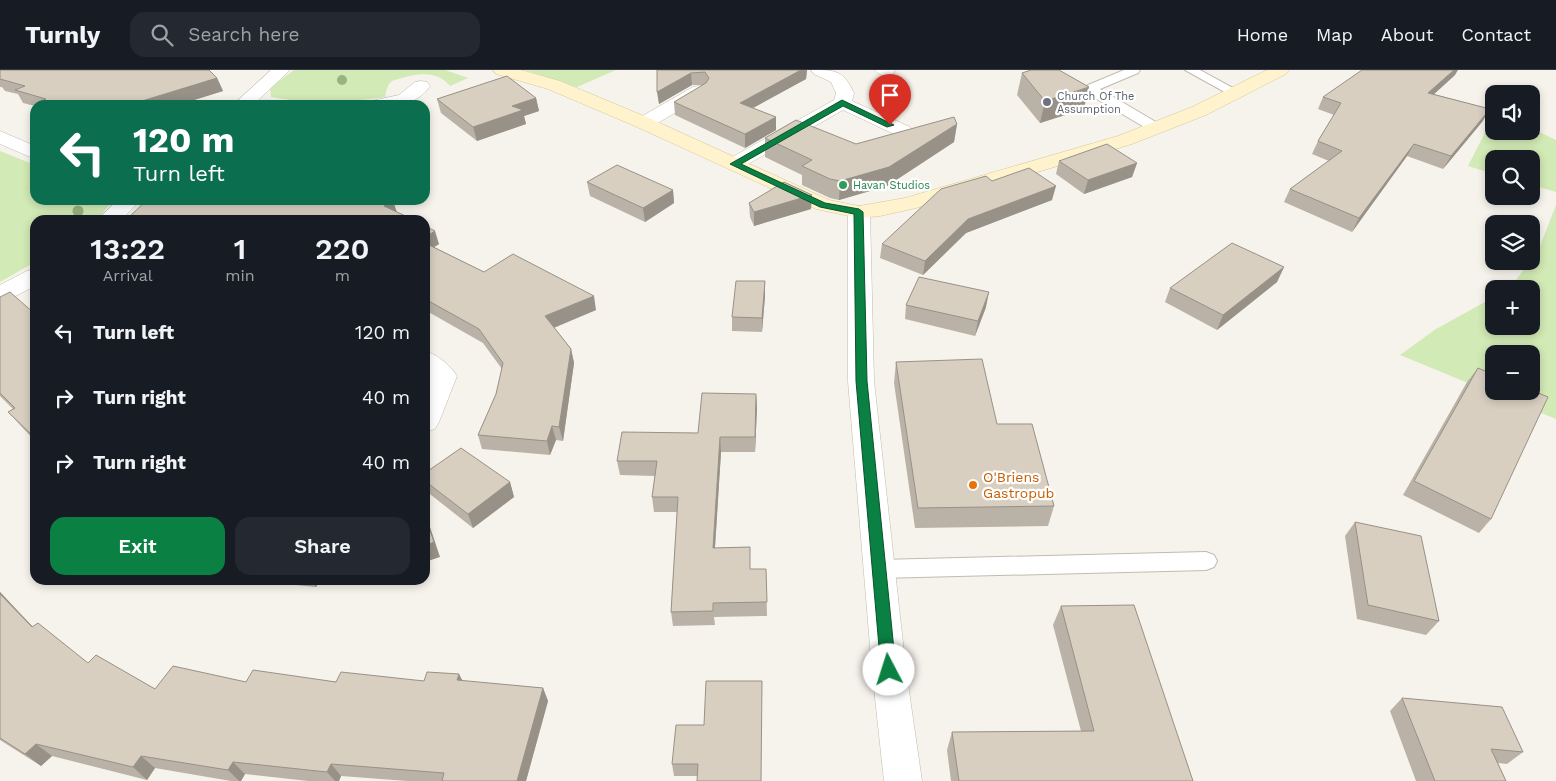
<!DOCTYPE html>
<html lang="en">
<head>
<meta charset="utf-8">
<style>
  :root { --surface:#171b24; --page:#242831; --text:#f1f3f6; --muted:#9ea1a6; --line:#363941; --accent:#0b8043 }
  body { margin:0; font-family:"Work Sans",sans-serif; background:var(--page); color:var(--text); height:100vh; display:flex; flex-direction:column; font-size:19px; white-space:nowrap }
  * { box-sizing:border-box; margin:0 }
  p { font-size:16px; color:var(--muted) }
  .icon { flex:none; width:28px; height:28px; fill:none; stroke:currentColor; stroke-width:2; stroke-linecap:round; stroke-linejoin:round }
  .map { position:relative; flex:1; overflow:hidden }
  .side { position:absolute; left:30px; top:145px; width:400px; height:370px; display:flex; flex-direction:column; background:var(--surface); border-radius:15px; box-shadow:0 2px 8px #0003 }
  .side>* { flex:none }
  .banner { position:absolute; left:30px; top:30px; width:400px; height:105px; border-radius:15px; box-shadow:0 2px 8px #0003; background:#0b6e4f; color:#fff; overflow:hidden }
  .fabs { position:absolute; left:1485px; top:15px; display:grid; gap:10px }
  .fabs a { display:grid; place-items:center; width:55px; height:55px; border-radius:10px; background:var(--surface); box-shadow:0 2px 8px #0003; font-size:25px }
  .pin { position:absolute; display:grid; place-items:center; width:42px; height:42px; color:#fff; margin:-51px -21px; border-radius:50% 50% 50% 0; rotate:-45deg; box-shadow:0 0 5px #0007 }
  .pin .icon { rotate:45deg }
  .me { position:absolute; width:55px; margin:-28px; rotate:355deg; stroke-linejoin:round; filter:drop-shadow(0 0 4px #0008) }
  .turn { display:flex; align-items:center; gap:18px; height:105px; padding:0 20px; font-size:22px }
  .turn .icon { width:65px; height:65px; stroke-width:2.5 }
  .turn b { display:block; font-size:35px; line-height:42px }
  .eta { display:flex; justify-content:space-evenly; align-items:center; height:85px; text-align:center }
  .eta b { font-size:30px; font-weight:600; line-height:35px }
  .button { display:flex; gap:10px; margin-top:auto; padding:10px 20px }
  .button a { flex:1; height:58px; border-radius:15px; background:var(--accent); color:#fff; font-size:20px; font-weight:600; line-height:58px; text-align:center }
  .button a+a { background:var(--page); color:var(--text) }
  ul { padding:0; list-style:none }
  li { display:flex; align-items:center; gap:15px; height:65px; padding:0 20px }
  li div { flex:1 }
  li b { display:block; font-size:19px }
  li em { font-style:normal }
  header { display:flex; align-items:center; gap:30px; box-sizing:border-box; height:70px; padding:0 25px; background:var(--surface); border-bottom:1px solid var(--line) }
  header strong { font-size:24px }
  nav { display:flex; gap:28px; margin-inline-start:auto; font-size:18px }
  .search { width:350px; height:45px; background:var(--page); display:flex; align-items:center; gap:12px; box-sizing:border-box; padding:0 18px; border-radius:15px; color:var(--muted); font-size:19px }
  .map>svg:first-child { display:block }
</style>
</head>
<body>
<header>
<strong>Turnly</strong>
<div class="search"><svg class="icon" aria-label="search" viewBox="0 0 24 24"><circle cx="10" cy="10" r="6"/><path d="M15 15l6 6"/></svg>Search here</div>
<nav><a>Home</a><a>Map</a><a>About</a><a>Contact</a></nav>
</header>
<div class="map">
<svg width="1556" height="711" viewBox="0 0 1556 711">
  <rect width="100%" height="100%" fill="#f6f3ec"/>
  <g fill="#d2eab5" fill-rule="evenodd">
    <path d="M294 0H445L468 8 450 16C438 1 419 3 402 8 398 9 393 10 391 12 387 16 386 22 385 27 348 33 307 34 271 27L270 18Z"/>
    <polygon points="525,0 616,0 577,17"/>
    <polygon points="1494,45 1494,61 1531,61 1531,58 1556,70 1556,122 1531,115 1531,89 1494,89 1494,104 1468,96"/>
    <polygon points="0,81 35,95 35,130 108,130 110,134 97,150 35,150 35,192 0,212"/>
    <path d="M1556 135V349L1400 285 1436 259 1494 227V256H1531V219H1509L1538 181ZM1494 284H1531V321H1494Z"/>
  </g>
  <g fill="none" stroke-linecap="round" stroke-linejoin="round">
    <g stroke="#c2bbae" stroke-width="2">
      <g id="lane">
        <polygon points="1124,0 1140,0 1138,3 1100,19 1161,55 1162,58 1161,61 1151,61 1095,28 1086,18 1088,15"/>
        <polygon points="1185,0 1200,0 1242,23 1236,27 1232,26"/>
        <polygon points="1206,482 1214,485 1217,491 1214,497 1206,500 879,508 871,505 868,499 871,493 879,490"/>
      </g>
    </g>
    <g stroke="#c2bbae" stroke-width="1">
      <g id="street">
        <polygon points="271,0 290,0 253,35 233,35"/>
        <path d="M811 0C836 0 843 0 854 23L852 31 910 57 913 61 910 65 903 67 896 65 843 40 741 98 734 100 727 98 724 94 727 90 834 30 836 23 831 12 814 4Z"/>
        <path d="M875 0H894L895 1 892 5C885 6 880 6 875 0Z"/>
        <path d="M421 11 427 12 430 16C415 38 392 35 368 35L371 31 399 25 415 12Z"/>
        <polygon points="699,16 705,17 708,21 705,25 651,57 644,59 637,57 635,53 637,49 693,17"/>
        <polygon points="0,61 35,76 35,89 0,74"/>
        <polygon points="118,130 141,130 121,150 97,150"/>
        <polygon points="859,136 867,137 870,142 874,311 906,600 922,711 884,711 872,600 848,311 848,142 851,137"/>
        <polygon points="35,199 35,216 8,230 0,232 0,215 27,201"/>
        <path d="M425 281C438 285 450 295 457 306L439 352 435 359 425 362V320L430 308 425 304Z"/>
      </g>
    </g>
    <g stroke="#d6c79b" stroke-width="1">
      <polygon id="secondary" points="493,0 521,0 560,11 651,49 829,130 859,136 905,128 1118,66 1192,37 1267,0 1289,0 1286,4 1206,45 1132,74 916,138 880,146 859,148 816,139 637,57 548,19 496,4"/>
    </g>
    <use href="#lane" fill="#fff" fill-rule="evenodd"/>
    <use href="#street" fill="#fff" fill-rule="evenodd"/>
    <use href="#secondary" fill="#fff3cd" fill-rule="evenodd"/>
  </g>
  <g fill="#97b381">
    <circle cx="342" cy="10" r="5"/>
    <circle cx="78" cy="141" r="5.5"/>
  </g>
  <g fill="#bab2a6">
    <polygon points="0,0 217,8 223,21 178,35 35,35 35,36 23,33 18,24 5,21 2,17 0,17"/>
    <polygon points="657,0 807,0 806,9 753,38 776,47 776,60 745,78 675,45 674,32 703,15 692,15 659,34"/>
    <polygon points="1022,3 1084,39 1040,53 1017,25"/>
    <polygon points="1455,5 1434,24 1490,39 1482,52 1443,99 1407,86 1352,162 1284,132 1290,119 1329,91 1312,84 1318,71 1334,45 1318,39 1323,27"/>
    <polygon points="536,28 539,41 524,46 526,54 477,71 441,43 437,29"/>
    <polygon points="957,54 954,72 887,116 839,130 830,128 802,115 802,105 765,87 765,68 856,74"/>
    <polygon points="1059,91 1137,93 1132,107 1084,124 1056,104"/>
    <polygon points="992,111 1052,130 966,163 923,205 880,188 882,174"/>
    <polygon points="587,112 673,120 674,133 645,152 590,126"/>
    <polygon points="812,125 811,139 754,156 750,147 749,133"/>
    <polygon points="393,131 396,142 414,150 129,150 128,148"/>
    <polygon points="425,156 439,174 434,177 484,202 596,240 554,257 571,279 574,293 563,371 556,370 550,385 482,379 478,365 496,324 502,299 483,273 425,240"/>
    <polygon points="1284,197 1277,212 1217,260 1165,232 1170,218"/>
    <polygon points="765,211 765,226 762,262 732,261 732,247"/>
    <polygon points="0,227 35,244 35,371 21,356 8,342 13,339 0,326"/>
    <polygon points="906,235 986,237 975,266 905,249"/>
    <polygon points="896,292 997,354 1054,436 1048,456 915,458 894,313"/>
    <polygon points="1478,298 1491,449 1479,463 1403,425 1467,312"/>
    <polygon points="756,324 757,338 755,382 721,382 715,478 750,477 750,499 766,499 767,546 714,547 715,555 673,556 671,542 677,442 654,442 652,427 655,406 620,405 617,391 698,363"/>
    <polygon points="425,403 510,412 514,427 473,458 426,421 425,420"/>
    <polygon points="1355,452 1439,551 1426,565 1357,549 1345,466"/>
    <polygon points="252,510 320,510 316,517 253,511"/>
    <polygon points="0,522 33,557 88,593 155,619 246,612 424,611 462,611 543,618 548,631 526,711 407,711 341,706 339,711 308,711 245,704 241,711 231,711 155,698 147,710 52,686 41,696 0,670"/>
    <polygon points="1061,536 1193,711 951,711 947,680 952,662 1081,661 1053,555"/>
    <polygon points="762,611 762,624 697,706 674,706 672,694 704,655"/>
    <polygon points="1402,628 1523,682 1507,694 1498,693 1506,711 1416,711 1390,641"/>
  </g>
  <g fill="#979187">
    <polygon points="801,0 807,0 806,9 740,45 740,33"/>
    <polygon points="1454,0 1458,0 1455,5 1422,35 1428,23"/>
    <polygon points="691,3 692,15 659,34 657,22"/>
    <polygon points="217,8 223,21 178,35 129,35"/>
    <polygon points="1089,17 1084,39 1040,53 1045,31"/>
    <polygon points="536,28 539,41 524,46 526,54 477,71 473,57 512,36"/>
    <polygon points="1490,39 1482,52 1443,99 1451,86"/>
    <polygon points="776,47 776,60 745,78 745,64"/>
    <polygon points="957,54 954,72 887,116 839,130 840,111"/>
    <polygon points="1414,74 1407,86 1352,162 1359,148"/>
    <polygon points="1137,93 1132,107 1084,124 1088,110"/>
    <polygon points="1056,116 1052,130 966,163 923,205 925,191 968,149"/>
    <polygon points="673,120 674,133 645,152 643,138"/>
    <polygon points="812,125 811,139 754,156 754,142"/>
    <polygon points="393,131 398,145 384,136"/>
    <polygon points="435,161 439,174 425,183 425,167"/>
    <polygon points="1284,197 1277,212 1217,260 1223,245"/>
    <polygon points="765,211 765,226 762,262 762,248"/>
    <polygon points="989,222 986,237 975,266 978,251"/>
    <polygon points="594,226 596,240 549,260 545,246"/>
    <polygon points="571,279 574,293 563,371 559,357"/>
    <polygon points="756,324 757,338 755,382 755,367"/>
    <polygon points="552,356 556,370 550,385 547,371"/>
    <polygon points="720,367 721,382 714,492 713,478"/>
    <polygon points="510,412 514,427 473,458 468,444"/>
    <polygon points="425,442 440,487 425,492"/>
    <polygon points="312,510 320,510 316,517"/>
    <polygon points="0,522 46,571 32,557 0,524"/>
    <polygon points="459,604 466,617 457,610"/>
    <polygon points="543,618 548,631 526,711 517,711"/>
    <polygon points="36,674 52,686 41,696 25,684"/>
    <polygon points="141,686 155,698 147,710 133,697"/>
    <polygon points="233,692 245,704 241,711 239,711 228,700"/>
    <polygon points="331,694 341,706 339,711 335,711 327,702"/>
  </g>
  <g fill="#d8cfc1" stroke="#979187">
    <polygon points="0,0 209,0 217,8 129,35 54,35 41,31 46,29 15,20 25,16 0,9"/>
    <polygon points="657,0 801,0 740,33 776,47 745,64 674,32 706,13 709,8 705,2 691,3 657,22"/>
    <polygon points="1031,0 1059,0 1089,17 1045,31 1022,3"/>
    <polygon points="1362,0 1454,0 1428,23 1490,39 1451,86 1414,74 1359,148 1290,119 1342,81 1318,71 1341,33 1323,27"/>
    <polygon points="507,6 536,28 512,36 523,40 473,57 437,29"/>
    <polygon points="954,47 957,54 889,97 840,111 830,109 802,96 812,90 765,68 796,50 856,74"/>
    <polygon points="1107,74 1137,93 1088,110 1059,91"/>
    <polygon points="617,95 673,120 643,138 587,112"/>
    <polygon points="1029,98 1056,116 968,149 925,191 882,174 941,119 986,106 992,111"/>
    <polygon points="784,112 812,125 754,142 749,133"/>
    <polygon points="147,130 391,130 393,131 384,136 414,150 149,150 128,148"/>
    <polygon points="425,156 435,161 425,167"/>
    <polygon points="425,173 484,202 513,184 594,226 545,246 571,279 559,357 552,356 547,371 478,365 496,324 503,293 479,259 425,229"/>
    <polygon points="1232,173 1284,197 1223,245 1170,218"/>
    <polygon points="919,207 989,222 978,251 906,235"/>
    <polygon points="736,211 765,211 762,248 732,247"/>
    <polygon points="10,222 35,244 35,368 8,342 15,338 0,323 0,227"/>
    <polygon points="982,289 997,354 1032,354 1054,436 918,438 896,292"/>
    <polygon points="1478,298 1494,305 1494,321 1531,321 1531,320 1548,327 1491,449 1414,411"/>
    <polygon points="702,323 756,324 755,367 720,367 713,478 750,477 750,499 766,499 767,532 713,533 713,541 671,542 678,427 652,427 657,391 617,391 622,362 698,363"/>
    <polygon points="461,378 510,412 468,444 425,411 425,403"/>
    <polygon points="425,446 434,472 425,476"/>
    <polygon points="1355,452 1421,466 1439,551 1368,535"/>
    <polygon points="0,524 32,557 38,553 88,593 96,585 155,619 173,596 246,612 253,600 336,612 341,602 424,611 427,602 459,604 457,610 543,618 517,711 442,711 444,703 331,694 327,702 233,692 228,700 141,686 133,697 36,674 25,684 0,668"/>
    <polygon points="1134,535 1193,711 959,711 952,662 1094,661 1061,536"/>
    <polygon points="706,611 762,611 761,711 697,711 698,694 672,694 676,655 704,655"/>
    <polygon points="1402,628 1502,637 1523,682 1491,679 1506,711 1435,711"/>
  </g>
  <polygon fill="#0b8043" stroke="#07532c" points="842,30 894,55 887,57 843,36 741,94 825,133 859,139 863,142 867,311 896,600 894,605 889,606 884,605 881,600 856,311 854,144 820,137 730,94"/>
  <circle fill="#6b7280" stroke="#fff" stroke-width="2" cx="1047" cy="32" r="5"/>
  <circle fill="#2e9e5b" stroke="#fff" stroke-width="2" cx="843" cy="115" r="5"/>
  <circle fill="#e8710a" stroke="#fff" stroke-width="2" cx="973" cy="415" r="5"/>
  <g text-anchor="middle" stroke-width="4.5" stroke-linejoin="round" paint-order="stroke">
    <g font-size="11" fill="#5b616d" stroke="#fff" text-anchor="start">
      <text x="1057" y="30">Church Of The<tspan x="1057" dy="13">Assumption</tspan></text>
    </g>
    <g font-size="11" fill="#27864d" stroke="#fff" text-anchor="start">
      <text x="853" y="119">Havan Studios</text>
    </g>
    <g font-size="14" fill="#c56008" stroke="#fff" text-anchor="start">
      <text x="983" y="412">O'Briens<tspan x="983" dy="16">Gastropub</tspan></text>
    </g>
  </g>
</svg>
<div class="fabs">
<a><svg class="icon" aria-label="sound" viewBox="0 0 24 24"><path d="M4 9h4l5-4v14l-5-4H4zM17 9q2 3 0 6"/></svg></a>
<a><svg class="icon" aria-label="search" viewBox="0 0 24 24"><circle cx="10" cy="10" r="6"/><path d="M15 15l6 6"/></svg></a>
<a><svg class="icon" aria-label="layers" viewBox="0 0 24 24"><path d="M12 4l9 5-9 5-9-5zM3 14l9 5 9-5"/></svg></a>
<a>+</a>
<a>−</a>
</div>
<div class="pin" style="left:890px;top:55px;background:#d93025"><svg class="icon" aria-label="arrive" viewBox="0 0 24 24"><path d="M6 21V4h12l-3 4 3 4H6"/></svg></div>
<svg class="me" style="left:889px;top:600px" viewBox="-20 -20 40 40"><circle r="19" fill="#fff"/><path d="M0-13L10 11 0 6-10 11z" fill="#0b8043"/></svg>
<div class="banner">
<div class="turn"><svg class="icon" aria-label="left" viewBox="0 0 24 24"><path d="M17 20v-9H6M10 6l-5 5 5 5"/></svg><div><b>120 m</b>Turn left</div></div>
</div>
<section class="side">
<div class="eta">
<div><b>13:22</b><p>Arrival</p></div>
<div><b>1</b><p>min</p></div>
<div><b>220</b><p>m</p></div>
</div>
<ul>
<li><svg class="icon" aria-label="left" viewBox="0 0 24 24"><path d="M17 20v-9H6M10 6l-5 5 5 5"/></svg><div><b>Turn left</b></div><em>120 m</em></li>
<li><svg class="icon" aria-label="right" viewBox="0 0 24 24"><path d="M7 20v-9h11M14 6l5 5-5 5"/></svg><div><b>Turn right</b></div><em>40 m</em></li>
<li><svg class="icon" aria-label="right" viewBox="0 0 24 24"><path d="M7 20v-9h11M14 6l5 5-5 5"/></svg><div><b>Turn right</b></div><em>40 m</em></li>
</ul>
<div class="button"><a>Exit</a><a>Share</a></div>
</section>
</div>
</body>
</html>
